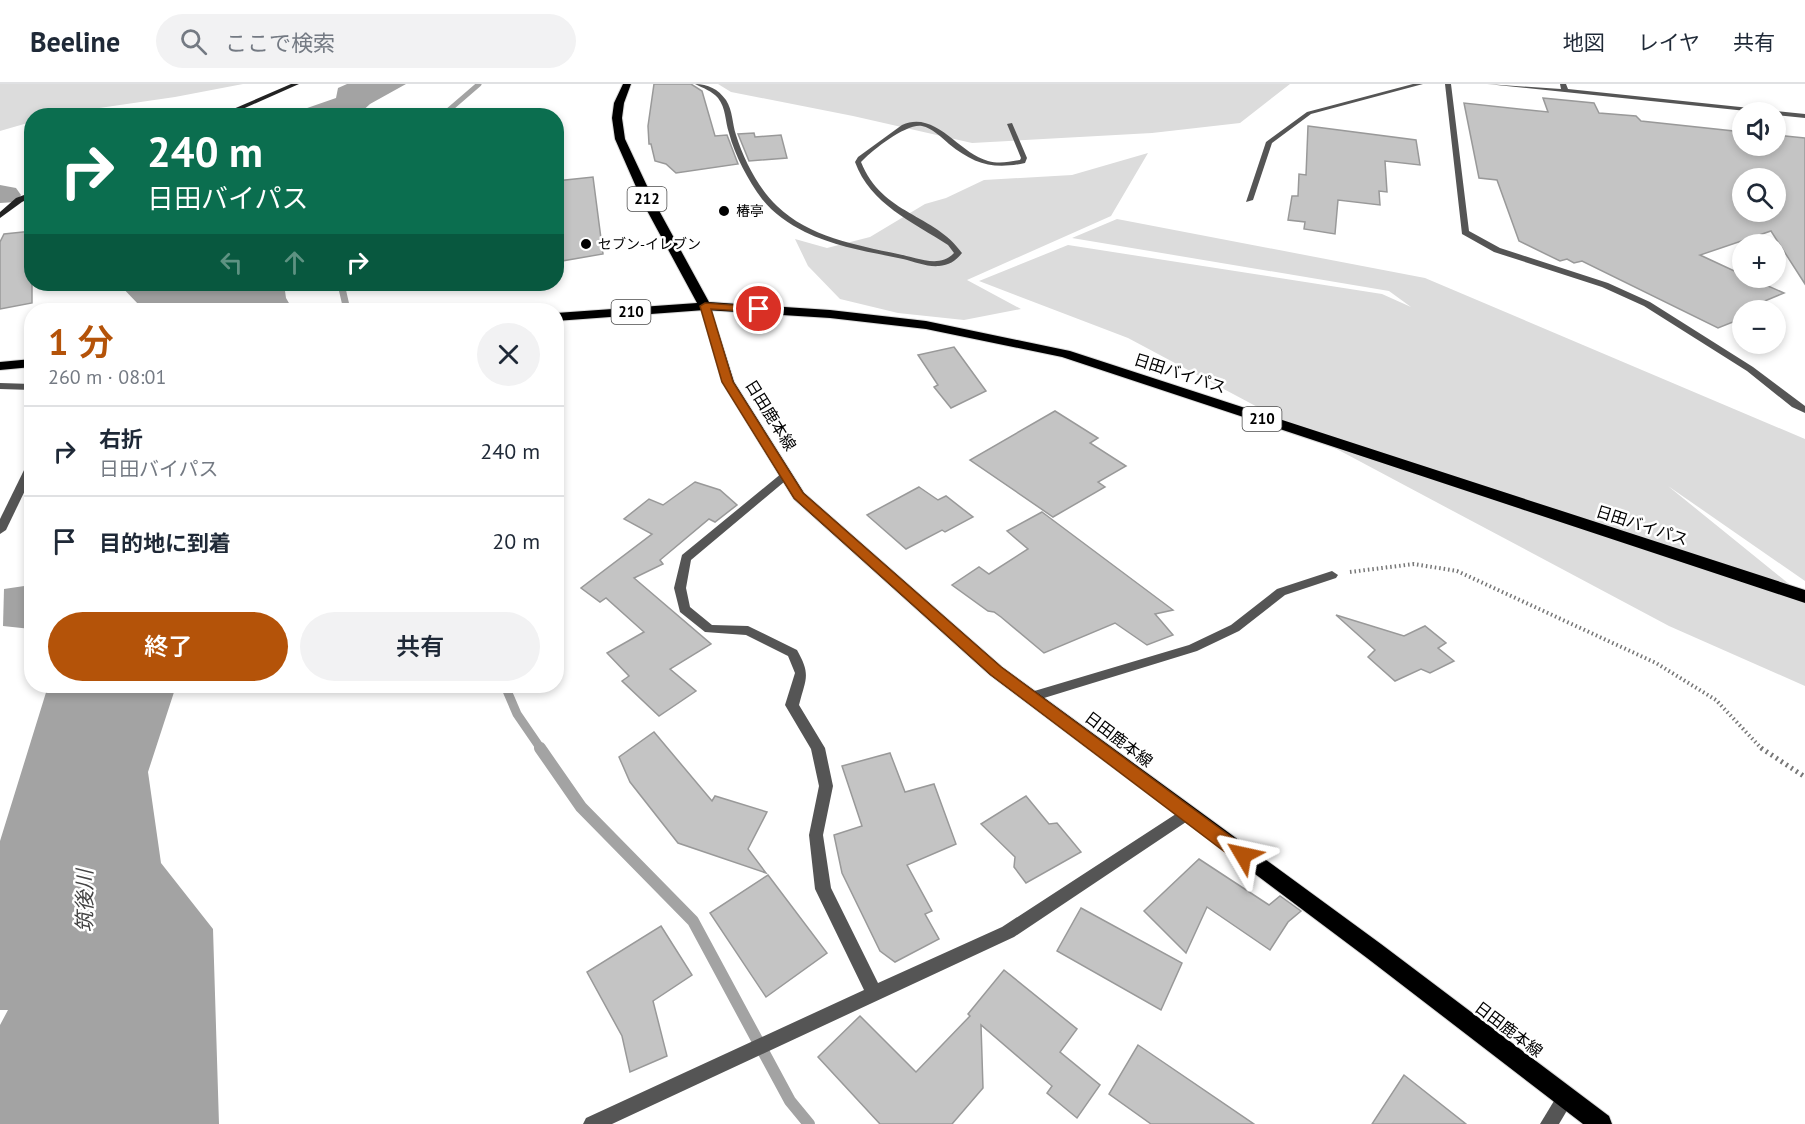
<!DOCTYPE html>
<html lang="ja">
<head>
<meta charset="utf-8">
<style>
  :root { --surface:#fff; --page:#f2f2f3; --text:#1f2937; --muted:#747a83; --line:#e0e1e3; --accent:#b45309 }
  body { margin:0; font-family:"PT Sans","Noto Sans JP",sans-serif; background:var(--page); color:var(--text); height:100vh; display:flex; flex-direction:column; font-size:22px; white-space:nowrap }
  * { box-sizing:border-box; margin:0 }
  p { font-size:20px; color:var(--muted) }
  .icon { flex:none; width:33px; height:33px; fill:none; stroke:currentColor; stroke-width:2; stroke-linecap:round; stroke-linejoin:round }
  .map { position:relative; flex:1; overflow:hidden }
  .panel { position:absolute; left:24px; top:219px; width:540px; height:390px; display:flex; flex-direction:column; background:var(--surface); border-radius:24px; box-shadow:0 3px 9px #0003 }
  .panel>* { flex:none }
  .guide { position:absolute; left:24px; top:24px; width:540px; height:183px; border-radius:24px; box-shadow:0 3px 9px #0003; background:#0b6e4f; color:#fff; overflow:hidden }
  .fabs { position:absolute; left:1732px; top:18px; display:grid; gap:12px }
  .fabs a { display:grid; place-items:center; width:54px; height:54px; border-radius:50%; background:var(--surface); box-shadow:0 3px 9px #0003; font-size:30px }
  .pin { position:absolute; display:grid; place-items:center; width:51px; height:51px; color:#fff; margin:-26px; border:3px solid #fff; border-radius:50%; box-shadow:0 2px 6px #0007 }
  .me { position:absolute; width:66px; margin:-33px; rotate:306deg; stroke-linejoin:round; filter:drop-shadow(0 0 4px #0008) }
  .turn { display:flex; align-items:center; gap:21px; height:126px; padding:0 24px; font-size:27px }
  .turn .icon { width:78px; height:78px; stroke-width:2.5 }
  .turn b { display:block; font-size:42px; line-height:51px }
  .lanes { display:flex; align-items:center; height:57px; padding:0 24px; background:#0003; justify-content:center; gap:30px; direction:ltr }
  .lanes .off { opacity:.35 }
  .round { display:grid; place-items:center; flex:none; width:63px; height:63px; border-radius:32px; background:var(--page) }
  .summary { display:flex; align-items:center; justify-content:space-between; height:102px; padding:0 24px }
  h1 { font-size:36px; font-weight:600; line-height:45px; color:var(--accent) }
  .button { display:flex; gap:12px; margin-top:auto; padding:12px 24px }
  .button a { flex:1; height:69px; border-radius:36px; background:var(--accent); color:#fff; font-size:24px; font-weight:600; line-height:69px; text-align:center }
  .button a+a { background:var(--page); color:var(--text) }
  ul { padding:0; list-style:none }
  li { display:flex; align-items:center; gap:18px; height:90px; padding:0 24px; border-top:2px solid var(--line) }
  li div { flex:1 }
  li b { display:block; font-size:22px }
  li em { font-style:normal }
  header { display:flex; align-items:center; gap:36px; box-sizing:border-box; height:84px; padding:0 30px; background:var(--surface); border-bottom:2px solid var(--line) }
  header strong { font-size:28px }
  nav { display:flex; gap:33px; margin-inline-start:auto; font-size:21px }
  .search { width:420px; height:54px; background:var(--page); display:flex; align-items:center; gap:15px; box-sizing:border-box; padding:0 21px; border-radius:33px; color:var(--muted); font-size:22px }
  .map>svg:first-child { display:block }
</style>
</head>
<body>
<header>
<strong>Beeline</strong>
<div class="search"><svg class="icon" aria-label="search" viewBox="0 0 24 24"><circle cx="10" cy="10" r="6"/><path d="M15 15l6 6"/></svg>ここで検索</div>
<nav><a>地図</a><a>レイヤ</a><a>共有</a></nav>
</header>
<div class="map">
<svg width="1805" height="1040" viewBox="0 0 1805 1040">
  <rect width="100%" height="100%" fill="#fff"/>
  <g fill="#dcdcdc">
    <polygon points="0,0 243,0 175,13 51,31 32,32 31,38 0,47"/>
    <polygon points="718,0 1290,0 1240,39 1152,49 972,59 853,32 731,8"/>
    <polygon points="1148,69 1111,132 967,196 1021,225 964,236 898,229 840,215 808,182 795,155 827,164 870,153 925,120 946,114 984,96 1072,91"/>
    <polygon points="1117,135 1425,194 1805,355 1805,497 1668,402 1805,513 1805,602 1669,542 1128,254 979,197 1068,161 1382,210 1411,223 1389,207 1072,154"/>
  </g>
  <g fill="#a3a3a3">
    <polygon points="347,0 406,0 370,20 358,31 287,31 336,14 338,4"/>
    <polygon points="119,200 284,200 286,214 293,226 139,226 139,221"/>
    <polygon points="31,501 31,545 3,542 4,505"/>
    <polygon points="48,602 176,602 148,688 161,779 213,845 219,1040 0,1040 0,941 8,926 0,926 0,757"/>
  </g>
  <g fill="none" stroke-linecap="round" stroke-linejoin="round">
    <polyline stroke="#a3a3a3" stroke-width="5" points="442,32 479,0"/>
    <polyline stroke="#a3a3a3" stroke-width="7" points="341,200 347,226"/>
    <polyline stroke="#a3a3a3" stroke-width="9" points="505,602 517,630 541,665"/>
    <polyline stroke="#a3a3a3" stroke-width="12" points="540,664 581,723 693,837 790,1017 809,1040"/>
    <polygon fill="#a3a3a3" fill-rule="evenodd" points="0,101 16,104 21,111 16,118 0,119"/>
  </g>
  <g fill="#c4c4c4" stroke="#999" stroke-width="1.5" fill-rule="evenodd">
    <polygon points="654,0 691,0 702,7 715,52 727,51 738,80 676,89 666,80 655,77 651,60 649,60 648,42"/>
    <path d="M1543 14 1594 19 1599 29 1636 32 1641 37 1743 48V62H1776V51L1805 54V200L1771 147 1700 171 1743 191V194H1750L1784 209 1743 226V234L1718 244 1582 177 1574 179 1567 175 1560 177 1519 157 1497 96 1479 94 1464 19 1548 28ZM1743 94H1776V128H1743Z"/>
    <polygon points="1308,42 1416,56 1420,81 1385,77 1387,108 1379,107 1380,121 1338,116 1335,150 1304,145 1305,138 1288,136 1292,112 1298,112 1299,90 1306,91"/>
    <polygon points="754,49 755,53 781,51 787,74 749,77 738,50"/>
    <polygon points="593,93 603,170 556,178 556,97"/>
    <polygon points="32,147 32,219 0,225 0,158 4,150"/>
    <polygon points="954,263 986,307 951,324 934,303 938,301 918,271"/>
    <polygon points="1055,327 1098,354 1090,359 1126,382 1098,398 1105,403 1053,433 970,376"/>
    <polygon points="695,398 720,406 737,421 715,438 709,435 660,476 663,480 634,494 711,560 670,585 696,607 659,632 622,597 629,592 607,569 644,548 606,514 600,518 581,504 652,450 624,435 649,415 663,421"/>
    <polygon points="919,403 938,416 946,412 973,433 945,448 942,446 906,465 867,431"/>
    <polygon points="1042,428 1173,526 1155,530 1173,551 1147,561 1115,539 1044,569 1001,533 994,528 988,527 952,501 979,483 989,490 1028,465 1007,447"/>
    <polygon points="1336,531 1404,552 1425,542 1446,559 1438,564 1454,577 1430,589 1421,585 1395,597 1368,573 1375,566"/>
    <polygon points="654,648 712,717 715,712 767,728 748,765 766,789 678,759 630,698 619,673"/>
    <polygon points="890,669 905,708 934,700 956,760 907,781 932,827 925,830 939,855 895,878 880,867 842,789 834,751 862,742 842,682"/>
    <polygon points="1026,712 1049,740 1057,739 1081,768 1026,799 1014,783 1015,773 981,740"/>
    <polygon points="1199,775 1269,821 1280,812 1301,827 1288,838 1270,866 1207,823 1186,869 1144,827"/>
    <polygon points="768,791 827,869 766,913 710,829"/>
    <polygon points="1081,824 1182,879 1161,926 1057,867"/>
    <polygon points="661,842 692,891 653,917 667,972 630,988 622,952 587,888"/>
    <polygon points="1004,886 1077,945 1060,968 1100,1001 1077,1034 1047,1009 1052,1002 981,941 983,1004 952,1040 880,1040 818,973 860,932 916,988 970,932 968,930"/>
    <polygon points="1138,961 1254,1040 1151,1040 1109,1010"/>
    <polygon points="1404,991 1466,1040 1372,1040"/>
  </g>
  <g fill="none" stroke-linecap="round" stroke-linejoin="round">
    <g stroke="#dbdbdb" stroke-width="2">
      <polygon id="primary" points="705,219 710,222 734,298 804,409 1002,583 1381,860 1609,1032 1612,1040 1583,1040 1367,874 990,591 794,415 722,298 700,222"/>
    </g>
    <g stroke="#dbdbdb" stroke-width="2">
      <g id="highway">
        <polygon points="623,0 631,0 624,19 622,34 625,55 656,121 709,218 830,226 926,237 1070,267 1805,506 1805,519 1062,273 926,245 830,234 705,226 556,237 556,229 697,219 644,121 615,55 612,34 614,19"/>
        <polygon points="32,275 32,283 0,286 0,278"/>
      </g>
    </g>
    <polyline stroke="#777" stroke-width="4" stroke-dasharray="1.5 3" stroke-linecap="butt" points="1350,488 1414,480 1457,487 1656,579 1716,616 1762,665"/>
    <polyline stroke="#777" stroke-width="5" stroke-dasharray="2 4" stroke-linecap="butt" points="1761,664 1805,693"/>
    <g fill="#555" fill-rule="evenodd">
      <polygon points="1413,0 1423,0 1311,30 1272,59 1253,116 1246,118 1266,58 1307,28"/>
      <polygon points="1445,0 1451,0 1469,147 1500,164 1608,199 1650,218 1753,283 1805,322 1805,329 1792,323 1747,287 1644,222 1602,203 1494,168 1462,150"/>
      <polygon points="1487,0 1561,5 1560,0 1566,0 1568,5 1769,26 1772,28 1756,28"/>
      <polygon points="1776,27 1805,30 1805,34 1776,31 1776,28 1773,28"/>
    </g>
    <g fill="#555" fill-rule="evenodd">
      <path d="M695 0C708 0 718 5 726 16 733 27 732 39 736 51 744 76 758 104 777 122 809 153 856 161 898 170 915 173 940 185 954 169L948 161C913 138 870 120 855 78L858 73 902 41C936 26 958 69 988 77 999 80 1009 78 1020 76L1021 74 1007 40 1012 39 1027 74 1025 79C993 86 974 80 949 60 941 53 932 44 922 42 907 39 874 65 863 76L861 78C882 131 935 130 962 169 956 177 949 181 939 182 927 183 915 178 903 175 870 168 836 163 805 148 789 140 773 129 762 115 748 96 735 72 729 49 725 37 726 24 718 14 712 7 703 4 695 0Z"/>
      <polygon points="0,299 32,300 32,306 0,305"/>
      <polygon points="32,377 32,392 6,446 0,450 0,435 27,380"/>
      <path d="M786 388 791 391 790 393 691 476 686 504 690 523 712 541 748 542 797 566C811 591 806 594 799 621L825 664 833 702 823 751 831 804 878 899 1002 843 1182 726 1187 724 1192 726 1194 730 1192 734 1014 853 612 1040H583L586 1034 864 906 815 805 809 751 819 702 811 665 785 621 795 589 788 572 746 551 705 548 680 528 674 504 682 471 782 389Z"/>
      <polygon points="1332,487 1338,491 1336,494 1285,511 1239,547 1197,567 1031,618 1026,617 1024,613 1026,609 1031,608 1189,561 1231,541 1277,505"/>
      <polygon points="1566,1004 1572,1007 1575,1013 1559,1040 1540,1040 1560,1007"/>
    </g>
    <g fill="#222" fill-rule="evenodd">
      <polygon points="291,0 299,0 227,32 217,32"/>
      <polygon points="32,108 32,113 22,118 0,134 0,128 16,114"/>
    </g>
    <use href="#primary" fill="#000" fill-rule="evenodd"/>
    <use href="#highway" fill="#000" fill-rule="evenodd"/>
  </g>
  <polygon fill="#b45309" stroke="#753606" stroke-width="1.5" points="705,219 759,223 764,225 759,228 711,225 733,298 803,409 1001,583 1249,766 1251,771 1249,777 1243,779 1237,777 991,591 794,414 722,298 700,222"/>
  <g fill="#000" stroke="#fff" stroke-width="2">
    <circle cx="724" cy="127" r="6"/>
    <circle cx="586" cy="160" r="6"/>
  </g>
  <g text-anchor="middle" stroke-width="5" stroke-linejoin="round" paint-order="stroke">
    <g font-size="14" fill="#000" stroke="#fff" text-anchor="start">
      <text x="736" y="132">椿亭</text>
      <text x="598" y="165">セブン-イレブン</text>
    </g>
    <g fill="#fff" stroke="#4c4c4c" stroke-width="1.5">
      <rect x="627.5" y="103" width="39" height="24" rx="4.5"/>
      <rect x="611.5" y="216" width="39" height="24" rx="4.5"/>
      <rect x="1242.5" y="323" width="39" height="24" rx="4.5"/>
    </g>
    <g font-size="15" font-weight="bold" fill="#000">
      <text x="647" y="120">212</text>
      <text x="631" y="233">210</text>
      <text x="1262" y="340">210</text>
    </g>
    <g font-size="16" fill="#000" stroke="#fff">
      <text transform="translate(1180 289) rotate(18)" y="6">日田バイパス</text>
      <text transform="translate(771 331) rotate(58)" y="6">日田鹿本線</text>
      <text transform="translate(1642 441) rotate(18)" y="6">日田バイパス</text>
      <text transform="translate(1119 655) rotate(37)" y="6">日田鹿本線</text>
      <text transform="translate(1509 945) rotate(37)" y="6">日田鹿本線</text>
    </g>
    <g font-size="21" font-style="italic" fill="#444" stroke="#fff">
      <text transform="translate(85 817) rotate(-90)" y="7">筑後川</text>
    </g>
  </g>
</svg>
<div class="fabs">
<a><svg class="icon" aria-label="sound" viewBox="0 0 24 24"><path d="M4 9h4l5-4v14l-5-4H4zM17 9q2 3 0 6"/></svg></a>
<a><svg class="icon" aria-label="search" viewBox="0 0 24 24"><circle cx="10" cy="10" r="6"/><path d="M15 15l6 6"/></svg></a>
<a>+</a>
<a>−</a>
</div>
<div class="pin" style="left:759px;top:225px;background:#d93025"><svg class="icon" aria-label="arrive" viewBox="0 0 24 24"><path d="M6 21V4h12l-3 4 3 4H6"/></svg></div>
<svg class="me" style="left:1243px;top:771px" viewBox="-20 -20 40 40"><path d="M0-17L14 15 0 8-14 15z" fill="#b45309" stroke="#fff" stroke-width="4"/></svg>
<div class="guide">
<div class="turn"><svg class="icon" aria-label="right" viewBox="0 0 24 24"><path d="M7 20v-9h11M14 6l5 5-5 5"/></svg><div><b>240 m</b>日田バイパス</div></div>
<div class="lanes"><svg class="icon off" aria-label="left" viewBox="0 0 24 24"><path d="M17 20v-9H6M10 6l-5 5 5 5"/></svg><svg class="icon off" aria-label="ahead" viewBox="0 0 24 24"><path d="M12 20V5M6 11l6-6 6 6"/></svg><svg class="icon" aria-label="right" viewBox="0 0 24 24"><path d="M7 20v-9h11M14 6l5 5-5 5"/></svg></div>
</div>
<section class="panel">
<div class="summary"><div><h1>1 分</h1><p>260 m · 08:01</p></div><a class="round"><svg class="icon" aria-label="close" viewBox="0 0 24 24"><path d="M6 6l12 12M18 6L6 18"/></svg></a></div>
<ul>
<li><svg class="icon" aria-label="right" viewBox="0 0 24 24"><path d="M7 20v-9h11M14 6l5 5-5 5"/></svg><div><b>右折</b><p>日田バイパス</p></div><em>240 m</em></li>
<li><svg class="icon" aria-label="arrive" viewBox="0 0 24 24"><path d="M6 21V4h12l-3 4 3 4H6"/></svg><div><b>目的地に到着</b></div><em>20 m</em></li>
</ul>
<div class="button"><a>終了</a><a>共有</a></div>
</section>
</div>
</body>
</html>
